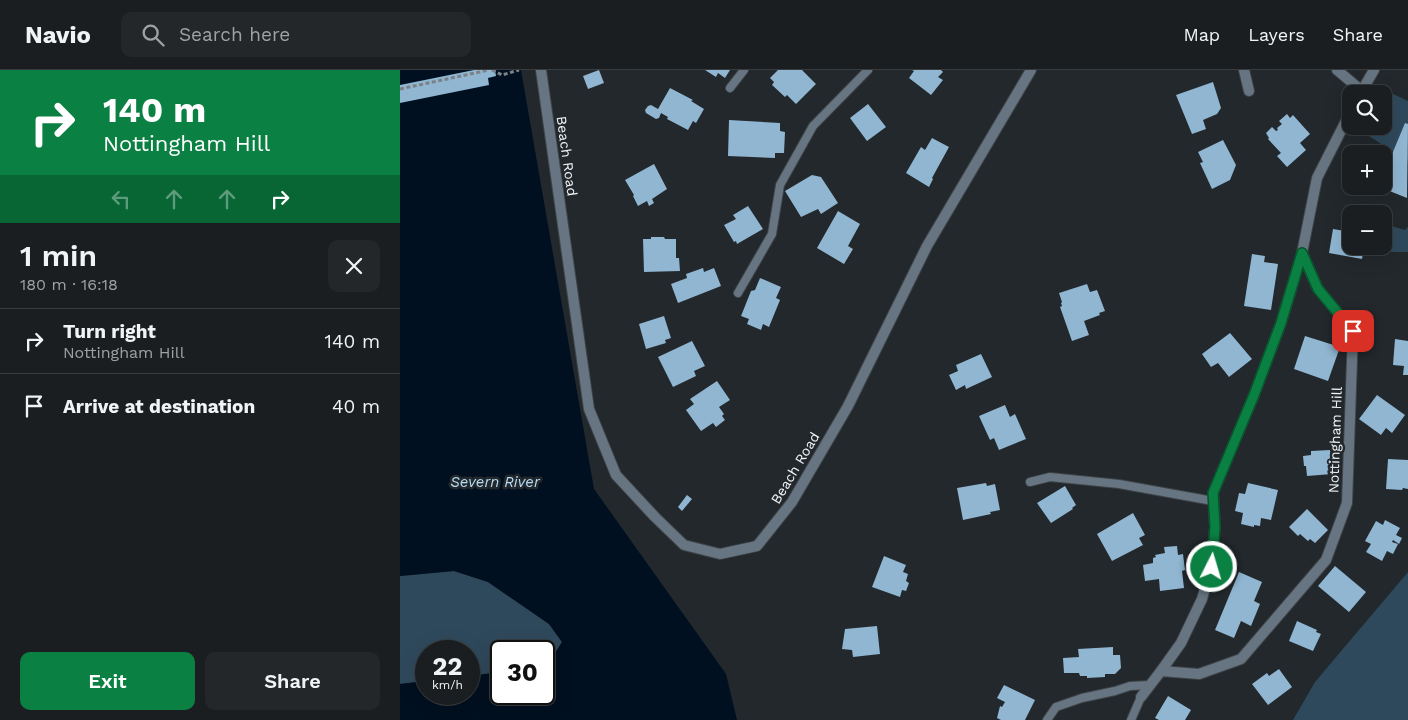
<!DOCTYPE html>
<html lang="en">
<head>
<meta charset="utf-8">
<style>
  :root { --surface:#1a1e21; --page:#23272a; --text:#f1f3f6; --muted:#9fa2a5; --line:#383c3f; --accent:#0b8043 }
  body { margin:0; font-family:"Work Sans",sans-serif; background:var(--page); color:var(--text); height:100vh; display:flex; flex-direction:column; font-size:19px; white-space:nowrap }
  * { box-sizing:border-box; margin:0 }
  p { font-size:16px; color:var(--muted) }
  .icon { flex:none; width:28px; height:28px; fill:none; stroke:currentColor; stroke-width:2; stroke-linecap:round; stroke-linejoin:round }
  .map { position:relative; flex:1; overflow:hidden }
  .drawer { display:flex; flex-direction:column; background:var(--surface); width:400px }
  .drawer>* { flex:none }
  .banner { background:#0b8043; color:#fff; overflow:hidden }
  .tools { position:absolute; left:942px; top:15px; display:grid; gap:10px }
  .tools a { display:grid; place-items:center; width:50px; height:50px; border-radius:10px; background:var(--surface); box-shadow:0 5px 20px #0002,0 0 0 1px var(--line); font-size:25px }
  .speed { position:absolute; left:15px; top:570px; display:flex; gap:10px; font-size:25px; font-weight:700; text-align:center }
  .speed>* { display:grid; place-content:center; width:65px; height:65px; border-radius:50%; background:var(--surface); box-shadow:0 5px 20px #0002,0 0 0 1px var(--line); line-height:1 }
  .speed small { font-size:12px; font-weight:400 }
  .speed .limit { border:2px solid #111; border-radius:8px; background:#fff; color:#111 }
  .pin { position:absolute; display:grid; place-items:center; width:42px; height:42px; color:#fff; margin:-21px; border-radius:10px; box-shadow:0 2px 8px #0006 }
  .me { position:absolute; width:55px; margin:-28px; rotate:5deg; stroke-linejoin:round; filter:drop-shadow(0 0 4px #0008) }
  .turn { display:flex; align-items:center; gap:18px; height:105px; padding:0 20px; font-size:22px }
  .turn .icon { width:65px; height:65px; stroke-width:2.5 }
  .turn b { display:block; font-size:35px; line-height:42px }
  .lanes { display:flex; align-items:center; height:48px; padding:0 20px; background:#0003; justify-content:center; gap:25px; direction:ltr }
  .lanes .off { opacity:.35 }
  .round { display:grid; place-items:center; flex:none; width:52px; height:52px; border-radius:10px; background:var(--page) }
  .summary { display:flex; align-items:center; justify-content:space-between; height:85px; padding:0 20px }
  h1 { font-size:30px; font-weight:600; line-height:38px }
  .button { display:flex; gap:10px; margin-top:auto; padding:10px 20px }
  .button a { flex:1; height:58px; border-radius:10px; background:var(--accent); color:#fff; font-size:20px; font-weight:600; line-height:58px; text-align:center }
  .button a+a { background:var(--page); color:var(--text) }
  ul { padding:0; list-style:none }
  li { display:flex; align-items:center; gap:15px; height:65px; padding:0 20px; border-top:1px solid var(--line) }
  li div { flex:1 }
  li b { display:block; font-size:19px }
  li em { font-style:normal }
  header { display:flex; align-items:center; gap:30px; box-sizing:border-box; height:70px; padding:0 25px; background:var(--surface); border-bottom:1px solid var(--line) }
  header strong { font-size:24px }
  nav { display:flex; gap:28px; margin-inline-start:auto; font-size:18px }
  .search { width:350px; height:45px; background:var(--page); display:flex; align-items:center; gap:12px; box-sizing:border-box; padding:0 18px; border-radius:10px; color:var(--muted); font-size:19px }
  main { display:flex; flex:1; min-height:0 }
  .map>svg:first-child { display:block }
</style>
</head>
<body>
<header>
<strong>Navio</strong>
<div class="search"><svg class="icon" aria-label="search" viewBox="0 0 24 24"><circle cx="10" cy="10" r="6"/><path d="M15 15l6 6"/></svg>Search here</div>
<nav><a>Map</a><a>Layers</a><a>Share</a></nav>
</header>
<main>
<section class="drawer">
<div class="banner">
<div class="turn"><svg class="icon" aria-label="right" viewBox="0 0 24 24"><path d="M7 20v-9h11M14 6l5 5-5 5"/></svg><div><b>140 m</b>Nottingham Hill</div></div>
<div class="lanes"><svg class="icon off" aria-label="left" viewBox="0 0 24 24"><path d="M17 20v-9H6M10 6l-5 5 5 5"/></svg><svg class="icon off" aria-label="ahead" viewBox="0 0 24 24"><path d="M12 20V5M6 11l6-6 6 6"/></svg><svg class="icon off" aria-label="ahead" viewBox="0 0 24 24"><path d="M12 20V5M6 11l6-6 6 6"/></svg><svg class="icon" aria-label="right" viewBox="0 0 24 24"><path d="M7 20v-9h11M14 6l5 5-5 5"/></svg></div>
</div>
<div class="summary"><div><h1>1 min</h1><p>180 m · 16:18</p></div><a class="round"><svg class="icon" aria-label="close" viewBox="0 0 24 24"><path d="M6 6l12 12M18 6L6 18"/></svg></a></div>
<ul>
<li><svg class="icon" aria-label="right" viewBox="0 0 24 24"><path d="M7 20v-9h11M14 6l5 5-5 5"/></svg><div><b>Turn right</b><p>Nottingham Hill</p></div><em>140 m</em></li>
<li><svg class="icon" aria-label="arrive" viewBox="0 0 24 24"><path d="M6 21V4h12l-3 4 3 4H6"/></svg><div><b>Arrive at destination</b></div><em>40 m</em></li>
</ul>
<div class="button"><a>Exit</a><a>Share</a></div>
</section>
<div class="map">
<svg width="1008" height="650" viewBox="0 0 1008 650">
  <rect width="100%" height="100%" fill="#22282c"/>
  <g fill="#2f495c">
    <polygon points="993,24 1008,31 1008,91 969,66 975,56 984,56 984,41"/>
    <polygon points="984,154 1005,160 1008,157 1008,182 976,182 973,176 984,176"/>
    <polygon points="54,501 88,512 149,554 162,572 147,596 144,597 144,581 101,581 101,602 69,606 69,581 26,581 26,611 0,614 0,506"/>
    <polygon points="1008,502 1008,650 893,650 915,612"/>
  </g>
  <polygon fill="#001020" points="0,0 121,0 194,419 326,604 337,650 0,650 0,614 26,611 26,624 69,624 69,606 101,602 101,624 144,624 144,597 147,596 162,572 149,554 88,512 54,501 0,506"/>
  <g fill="#90b6d2">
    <polygon points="74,0 95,0 96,6 88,8 89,15 0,33 0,15"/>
    <polygon points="199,0 204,13 188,19 183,6"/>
    <polygon points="305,0 330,0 325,8 318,3 316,7"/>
    <polygon points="378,0 402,0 416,14 396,34 387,25 385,27 372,15 374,12 370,8"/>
    <polygon points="512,0 541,0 543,2 538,7 543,10 531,25 509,8 514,1"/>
    <polygon points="813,12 821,38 817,44 803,50 806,59 792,64 776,25"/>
    <polygon points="270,18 293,30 291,31 304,39 296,53 293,51 288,60 267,49 268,47 261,43 259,48 256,49 246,43 245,40 248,36 251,35 258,39"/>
    <polygon points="468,34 486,57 467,71 450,48"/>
    <polygon points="887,44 890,48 893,45 910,64 900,73 906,80 887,97 877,86 881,83 868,69 869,68 866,63 872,57 876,61 878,60 877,58 882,54 879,51"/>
    <polygon points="329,50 380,53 380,61 385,62 384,83 375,83 375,88 328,86"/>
    <polygon points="1005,53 1008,54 1007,128 987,120 993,105 985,101"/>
    <polygon points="532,68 549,77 532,108 533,109 529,117 506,103 521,77 525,80"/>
    <polygon points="823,70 836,95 830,110 812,119 800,93 803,92 798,82"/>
    <polygon points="254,94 267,119 252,129 254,133 249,136 247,131 238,136 233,126 234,125 225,110"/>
    <polygon points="412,105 421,107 438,133 421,144 418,139 401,147 385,121"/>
    <polygon points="348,136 363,159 337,174 336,171 334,172 324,155 336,149 333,145"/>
    <polygon points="438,141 460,154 448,176 453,179 444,194 417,178"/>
    <polygon points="933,159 951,162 951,176 964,176 962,189 929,183"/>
    <polygon points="251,167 264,167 265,169 276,169 276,188 279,188 280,201 244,202 243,169 251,169"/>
    <polygon points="852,184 865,186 864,192 878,194 871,240 844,236"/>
    <polygon points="303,198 304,202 314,198 321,216 278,233 271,214 287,208 286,204"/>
    <polygon points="360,208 381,217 376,228 380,230 369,257 363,254 361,260 347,254 349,249 341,246 351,221 355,220"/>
    <polygon points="687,214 690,222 697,220 705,241 699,243 700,245 684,251 689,265 672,271 660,237 662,236 661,233 662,232 659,223"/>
    <polygon points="264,246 271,268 265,270 266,273 246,279 239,254"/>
    <polygon points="830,263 852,289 829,307 818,293 811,297 802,284"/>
    <polygon points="905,266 940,277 928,311 894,299"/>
    <polygon points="995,269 1008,271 1008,305 1003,305 1004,296 993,295"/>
    <polygon points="292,271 305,296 294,301 296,306 273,317 258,287"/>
    <polygon points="581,284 592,307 566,319 565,315 556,320 549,305 558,301 556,295"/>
    <polygon points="317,311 330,330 319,337 324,344 322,346 325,350 316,357 313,353 301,361 286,340 294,334 290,329"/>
    <polygon points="977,325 1005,345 992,363 986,358 981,365 959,349"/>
    <polygon points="605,335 610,347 615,344 626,369 599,380 594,368 590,370 579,346"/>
    <polygon points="930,380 932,404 907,406 906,396 904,396 903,386 911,385 911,381"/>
    <polygon points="988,389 1008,390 1008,419 1003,418 1002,420 986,419"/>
    <polygon points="586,413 587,416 595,414 600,440 590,442 591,444 563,450 557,418"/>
    <polygon points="848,413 878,420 871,450 861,448 860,456 854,455 854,457 841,454 843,443 835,441 839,423 845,424"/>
    <polygon points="665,416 676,435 672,438 673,439 651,453 637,433"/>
    <polygon points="287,425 292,429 282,441 278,437"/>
    <polygon points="907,439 928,460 915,473 910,469 908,471 900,464 898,466 889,457"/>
    <polygon points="733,443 745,465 739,468 743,475 712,491 697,464"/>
    <polygon points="985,450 1000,458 996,465 1002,468 999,474 993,470 992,472 998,474 993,484 987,481 982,491 966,482 971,474 965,471 976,451 983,455"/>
    <polygon points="777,476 778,485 783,484 785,500 782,501 784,518 760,521 759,509 745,511 743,495 753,493 753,488 756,487 755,485 765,483 764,477"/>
    <polygon points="484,486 506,495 503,502 508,504 506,511 509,513 506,521 502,520 500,527 472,517"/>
    <polygon points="935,496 966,522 949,542 918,516"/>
    <polygon points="839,502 862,512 854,531 860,534 851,556 841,551 834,568 815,560"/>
    <polygon points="897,551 917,560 916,562 921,564 913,581 889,571"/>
    <polygon points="477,556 480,584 453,587 452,580 442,579 445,559"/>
    <polygon points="713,577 713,585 720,585 721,598 715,604 705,604 705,607 687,608 687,606 680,606 679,603 664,603 663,588 679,587 678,579"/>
    <polygon points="879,599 892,617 868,635 852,614 867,603 869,606"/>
    <polygon points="604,615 635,630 625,650 601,650 597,648 600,636 602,637 605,632 597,628"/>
    <polygon points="768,626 791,640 785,650 759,650 755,648"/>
  </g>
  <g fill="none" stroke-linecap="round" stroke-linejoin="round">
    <g stroke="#3f4448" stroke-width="10">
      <g id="lane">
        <polyline points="330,18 344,0"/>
        <polyline points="338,223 372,164 380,115 413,56 468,0"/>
        <polyline points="630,412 650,407 719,414 813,431"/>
        <polyline points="647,650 656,637 682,628 715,621 730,616 750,615"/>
        <polyline points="731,650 741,627"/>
      </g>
    </g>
    <g stroke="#3f4448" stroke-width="12">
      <g id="street">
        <polyline points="141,0 189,339 216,405 255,447 284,475 320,484 357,476 392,432 448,336 527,176 631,0"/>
        <polyline points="844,0 849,21"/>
        <polyline points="937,0 962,21"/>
        <polyline points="960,24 974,0"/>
        <polyline points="761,601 781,573 802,529 811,497 815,457 813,423 854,325 881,253 902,183"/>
        <polyline points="741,627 761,601 799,604 841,589 926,490 947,433 953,261 918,219 902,183 917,108 951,41"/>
      </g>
    </g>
    <g stroke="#7c8185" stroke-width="3" stroke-dasharray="4 2.5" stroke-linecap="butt">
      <polyline points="92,0 102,5 119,0"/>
      <polyline points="0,19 89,0"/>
    </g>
    <use href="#lane" stroke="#667581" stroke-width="8"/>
    <use href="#street" stroke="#667581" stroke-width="10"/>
  </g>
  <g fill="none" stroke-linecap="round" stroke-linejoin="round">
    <g stroke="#07532c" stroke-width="12">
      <polyline id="route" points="812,497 815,457 813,423 854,325 881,253 902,183 918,219 953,261"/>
    </g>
    <use href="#route" stroke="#0b8043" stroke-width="9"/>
  </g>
  <g text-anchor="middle" stroke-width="5" stroke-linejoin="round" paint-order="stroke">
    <g font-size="14" fill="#eff3f6" stroke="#22282c">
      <text transform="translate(167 86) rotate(82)" y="5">Beach Road</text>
      <text transform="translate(935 370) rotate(-88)" y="5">Nottingham Hill</text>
      <text transform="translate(395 398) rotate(-59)" y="5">Beach Road</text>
    </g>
    <g font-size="15" font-style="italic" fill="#b7dbf5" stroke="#22282c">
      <text x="95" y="417">Severn River</text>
    </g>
  </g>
</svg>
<div class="tools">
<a><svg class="icon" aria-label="search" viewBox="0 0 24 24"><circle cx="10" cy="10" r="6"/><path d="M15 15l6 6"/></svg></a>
<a>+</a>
<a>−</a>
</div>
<div class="speed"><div>22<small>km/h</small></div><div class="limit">30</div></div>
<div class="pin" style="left:953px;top:261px;background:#d93025"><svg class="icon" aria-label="arrive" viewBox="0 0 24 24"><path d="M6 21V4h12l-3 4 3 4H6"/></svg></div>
<svg class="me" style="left:812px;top:497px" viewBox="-20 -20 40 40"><circle r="17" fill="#0b8043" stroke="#fff" stroke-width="3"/><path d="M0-11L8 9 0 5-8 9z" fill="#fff"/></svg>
</div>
</main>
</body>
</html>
